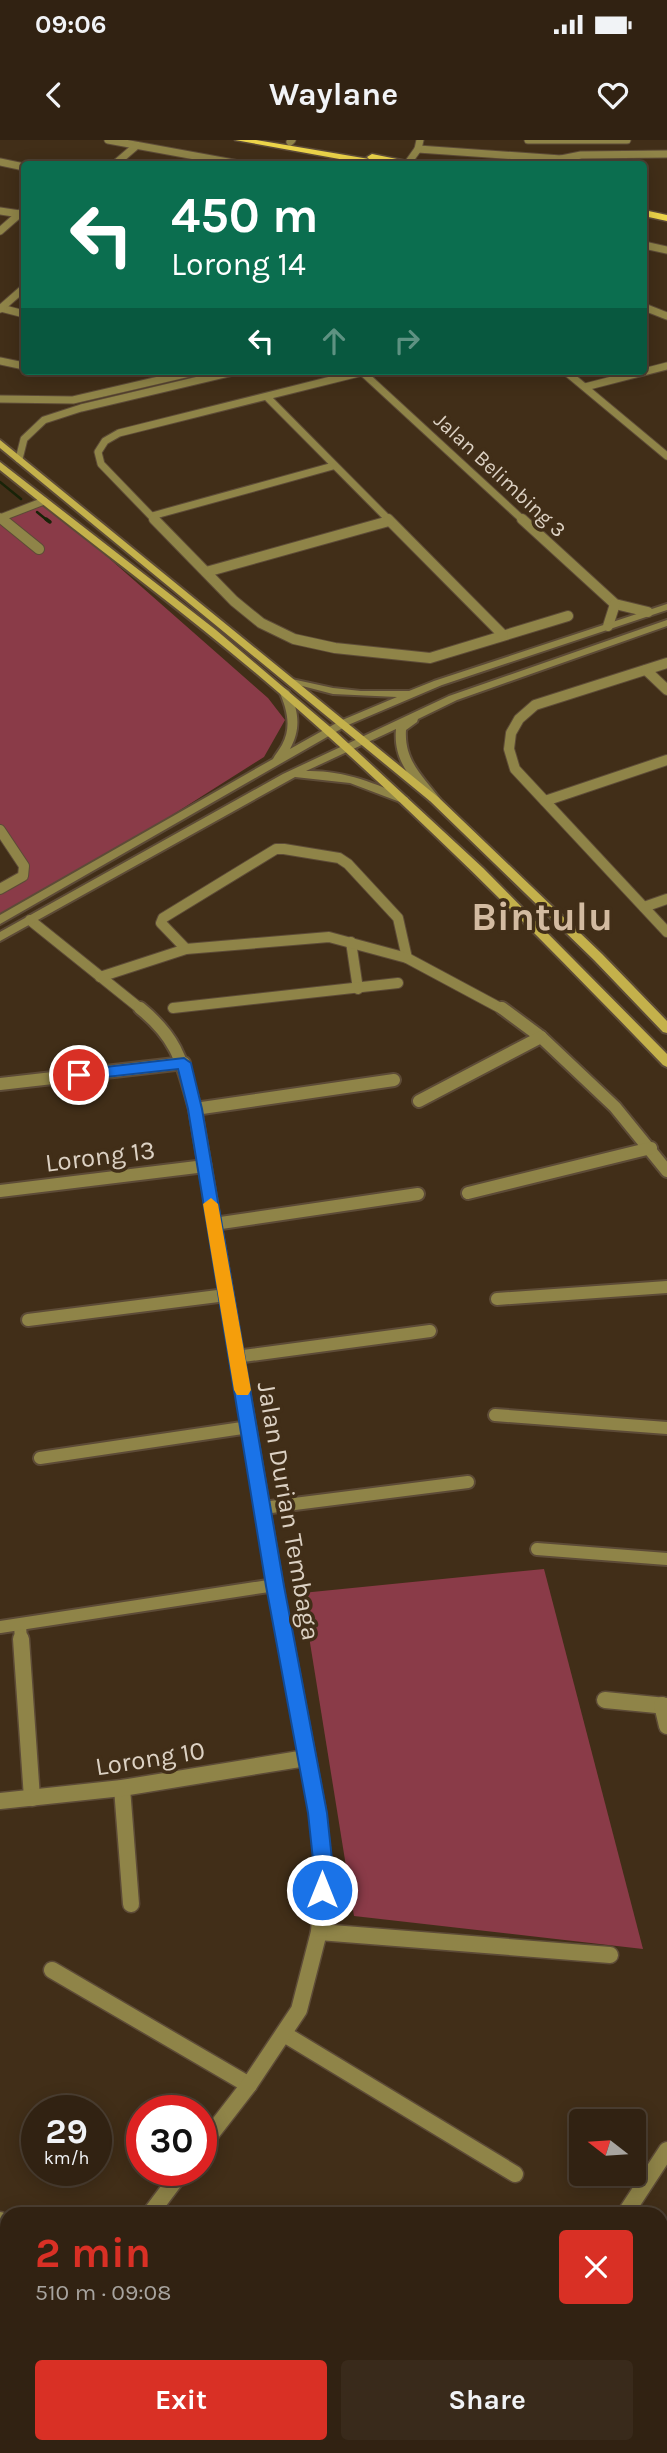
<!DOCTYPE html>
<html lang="en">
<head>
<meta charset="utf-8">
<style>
  :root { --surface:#312212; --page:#392a1b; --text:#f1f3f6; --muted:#a8a49f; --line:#4c3f32; --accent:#d93025 }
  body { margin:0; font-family:Karla,sans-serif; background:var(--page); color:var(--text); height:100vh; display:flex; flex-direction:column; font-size:26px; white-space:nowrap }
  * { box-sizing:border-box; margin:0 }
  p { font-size:23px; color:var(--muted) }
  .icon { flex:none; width:38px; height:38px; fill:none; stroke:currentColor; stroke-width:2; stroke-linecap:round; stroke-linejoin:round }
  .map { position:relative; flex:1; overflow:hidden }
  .drawer { position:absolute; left:0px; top:2067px; width:668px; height:247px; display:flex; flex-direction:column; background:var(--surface); border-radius:21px 21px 0 0; box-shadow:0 4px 18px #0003,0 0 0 2px var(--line) }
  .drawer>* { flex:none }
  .guide { position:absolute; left:21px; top:21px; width:626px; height:214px; border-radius:7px; box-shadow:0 4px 18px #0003,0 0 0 2px var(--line); background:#0b6e4f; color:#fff; overflow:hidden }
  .needle { width:46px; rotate:287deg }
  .fabs { position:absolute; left:569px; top:1969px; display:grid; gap:14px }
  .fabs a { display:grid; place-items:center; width:77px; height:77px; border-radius:7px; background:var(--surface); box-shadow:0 4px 18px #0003,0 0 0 2px var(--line); font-size:35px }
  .speed { position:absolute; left:21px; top:1955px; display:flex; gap:14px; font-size:35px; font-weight:700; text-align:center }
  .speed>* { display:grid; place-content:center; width:91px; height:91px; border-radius:50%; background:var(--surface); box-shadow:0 4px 18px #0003,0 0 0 2px var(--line); line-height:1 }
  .speed small { font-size:18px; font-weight:400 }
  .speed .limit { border:10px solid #d22; background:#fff; color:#111 }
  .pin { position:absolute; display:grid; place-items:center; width:60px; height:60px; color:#fff; margin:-30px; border:4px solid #fff; border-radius:50%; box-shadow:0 2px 7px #0007 }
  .me { position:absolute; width:77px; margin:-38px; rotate:0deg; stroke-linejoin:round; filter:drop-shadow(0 0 5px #0008) }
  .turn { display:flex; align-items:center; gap:24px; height:147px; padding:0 35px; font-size:32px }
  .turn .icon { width:91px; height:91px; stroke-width:2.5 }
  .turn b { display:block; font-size:49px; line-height:60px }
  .lanes { display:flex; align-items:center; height:66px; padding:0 35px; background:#0003; justify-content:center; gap:35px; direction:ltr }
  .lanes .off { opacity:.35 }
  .round { display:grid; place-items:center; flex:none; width:74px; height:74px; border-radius:7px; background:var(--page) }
  .summary { display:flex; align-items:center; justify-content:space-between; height:119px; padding:0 35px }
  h1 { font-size:42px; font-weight:700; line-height:52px; color:var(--accent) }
  .button { display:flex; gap:14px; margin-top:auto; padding:14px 35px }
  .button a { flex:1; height:80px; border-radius:7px; background:var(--accent); color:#fff; font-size:28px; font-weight:700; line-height:80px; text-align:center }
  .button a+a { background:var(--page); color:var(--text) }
  .status { display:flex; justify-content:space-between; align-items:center; height:49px; padding:0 35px; background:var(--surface); direction:ltr }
  .status svg { height:19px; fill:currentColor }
  header { display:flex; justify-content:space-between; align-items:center; height:91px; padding:0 35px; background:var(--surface); font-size:32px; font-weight:700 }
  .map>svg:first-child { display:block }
</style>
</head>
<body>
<div class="status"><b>09:06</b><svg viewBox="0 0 49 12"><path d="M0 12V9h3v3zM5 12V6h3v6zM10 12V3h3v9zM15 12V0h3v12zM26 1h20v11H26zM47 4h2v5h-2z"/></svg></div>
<header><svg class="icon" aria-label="back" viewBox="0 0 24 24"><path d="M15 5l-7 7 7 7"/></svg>Waylane<svg class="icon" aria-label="heart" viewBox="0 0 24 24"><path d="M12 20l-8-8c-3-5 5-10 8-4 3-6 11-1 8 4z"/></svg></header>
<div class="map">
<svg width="667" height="2313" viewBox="0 0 667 2313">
  <rect width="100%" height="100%" fill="#412e18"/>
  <g fill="#8a3b48">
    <polygon points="44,361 268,558 285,580 264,617 68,741 8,775 0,775 0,749 25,731 0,690 0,378"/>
    <polygon points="544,1429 643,1809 354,1776 302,1453"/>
  </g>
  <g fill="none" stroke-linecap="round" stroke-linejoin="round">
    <g stroke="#182308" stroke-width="2.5">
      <polyline points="0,342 21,359"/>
      <polyline points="37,372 48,381"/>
    </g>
    <polyline stroke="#182308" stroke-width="3.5" points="46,379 50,382"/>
    <g stroke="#5d4b37" stroke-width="9">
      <g id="minor-far3">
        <polyline points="108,0 239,24"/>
        <polyline points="528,0 627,0"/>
        <polyline points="290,2 292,0"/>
        <polyline points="418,9 561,19"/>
        <polyline points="0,22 24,27"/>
        <polyline points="408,23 418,9 420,0"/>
        <polyline points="115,24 136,6"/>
        <polyline points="557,24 561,19 581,15 667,14"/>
        <polyline points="0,71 20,74"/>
        <polyline points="0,91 24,70"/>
        <polyline points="644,105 667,110"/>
        <polyline points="644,167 667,176"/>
        <polyline points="1,168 24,174"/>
        <polyline points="0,169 24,148"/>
        <polyline points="0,221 24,226"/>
        <polyline points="47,231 75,231"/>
        <polyline points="361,231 524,381"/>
        <polyline points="565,231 667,316"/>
        <polyline points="585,247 667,226"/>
        <polyline points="268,258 390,381"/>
        <polyline points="0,259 73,260 198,231"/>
        <polyline points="19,319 24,299 44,280 81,268 237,231"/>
        <polyline points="152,376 333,326"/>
        <polyline points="0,377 5,381"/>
        <polyline points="0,378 44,361"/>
        <polyline points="156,381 101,324 98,312 105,301 119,293 363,232"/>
      </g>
    </g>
    <g stroke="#5d4b37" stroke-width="12">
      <g id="minor-far2">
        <polyline points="2,379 39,409"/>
        <polyline points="154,379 234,461 261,483 294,499 335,508 430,518 568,476"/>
        <polyline points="388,379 503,495"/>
        <polyline points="522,379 615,464 648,472"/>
        <polyline points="206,432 389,381"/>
        <polyline points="608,486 615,464"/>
        <polyline points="667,523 535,565 519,579 511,593 509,609 515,629 667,792"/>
        <polyline points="646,530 667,550"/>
        <polyline points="545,661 667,620"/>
        <polyline points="0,690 24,726 23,736 0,749"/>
        <polyline points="644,767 667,759"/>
        <polyline points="30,780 142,870"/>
        <polyline points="351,802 358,849"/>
        <polyline points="186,809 161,783 163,778 276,709 284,709 339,718 348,724 398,778 407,818"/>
        <polyline points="100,837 186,809 329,797 407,818 504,870"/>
        <polyline points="173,868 398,843"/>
      </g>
    </g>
    <g stroke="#5d4b37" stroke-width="16">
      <g id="minor-far1">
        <path d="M140 868C179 900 182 923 195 969L286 1501"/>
        <polyline points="502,868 541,897 615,967 667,1031"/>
        <polyline points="0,944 184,923"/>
        <polyline points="419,961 541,897"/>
        <polyline points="195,969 394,940"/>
        <polyline points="0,1051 205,1026"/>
        <polyline points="468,1053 651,1008"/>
        <polyline points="214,1084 418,1054"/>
        <polyline points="497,1159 667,1147"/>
        <polyline points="28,1180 226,1155"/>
        <polyline points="236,1217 430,1191"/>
        <polyline points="495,1275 667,1288"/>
        <polyline points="40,1318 249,1287"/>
        <polyline points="263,1368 468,1342"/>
        <polyline points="537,1409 667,1419"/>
        <polyline points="20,1485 21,1501"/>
        <polyline points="0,1487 275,1445"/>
      </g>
    </g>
    <g stroke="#5d4b37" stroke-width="19">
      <g id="minor">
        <polyline points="21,1499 32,1658"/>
        <polyline points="605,1560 667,1566"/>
        <polyline points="662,1565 667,1586"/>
        <polyline points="122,1648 131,1764"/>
        <polyline points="0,1661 122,1648 306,1618"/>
        <polyline points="319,1792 610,1815"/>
        <polyline points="52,1830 249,1945"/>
        <polyline points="284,1894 515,2034"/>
        <polyline points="201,2007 249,1945 299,1870 319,1792 324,1729 318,1673 285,1499"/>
        <polyline points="150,2074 183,2030"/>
        <polyline points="625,2074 667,2010"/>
        <polyline points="0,2080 7,2086"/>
        <polyline points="0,2237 7,2232"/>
        <polyline points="0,2277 7,2285"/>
        <polyline points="25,2306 30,2313"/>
        <polyline points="462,2313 465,2306"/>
      </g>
    </g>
    <g stroke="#5d4b37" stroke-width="4">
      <g id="tertiary">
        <path d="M667 464V470L442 545 348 585 0 784V775L273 619C275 615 279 610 282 605 292 587 287 569 279 551L280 549 284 548 289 551C299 571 301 589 290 609L340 581 397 557 333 554 287 542V538L333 548 361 551H409L434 541Z"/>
        <path d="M667 480V486L457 560 418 579 417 582 406 590C404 621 423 636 440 659L438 661H430C411 638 393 621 396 589L306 631C343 630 375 643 408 658V662H400L350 643 295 637 0 801V792L283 634 449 556Z"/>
      </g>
    </g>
    <g stroke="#5d4b37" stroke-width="4">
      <g id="secondary">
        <polygon points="0,300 438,657 602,814 667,881 667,893 663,892 594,820 430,661 0,308"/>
        <path d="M0 322 216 490 336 592 483 728 667 914V927L663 925C539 796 413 669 278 552 188 474 92 405 0 330Z"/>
      </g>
    </g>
    <g stroke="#5d4b37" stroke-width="3">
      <g id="primary">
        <polygon points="235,0 256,0 369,19 367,17 372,14 422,24 382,21 385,24 367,24"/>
        <polygon points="644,70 667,75 667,81 644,76"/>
      </g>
    </g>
    <use href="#minor-far3" stroke="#8f8448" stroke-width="7"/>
    <use href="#minor-far2" stroke="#8f8448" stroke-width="10"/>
    <use href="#minor-far1" stroke="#8f8448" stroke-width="12"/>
    <use href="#minor" stroke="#8f8448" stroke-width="16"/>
    <use href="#tertiary" fill="#8f8448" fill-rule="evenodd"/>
    <use href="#secondary" fill="#c4b14b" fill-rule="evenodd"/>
    <use href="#primary" fill="#ecd44a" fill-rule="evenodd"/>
  </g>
  <polygon fill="#1a73e8" stroke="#114b97" stroke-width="2" points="184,918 191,923 202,969 284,1446 327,1673 333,1729 329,1757 322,1760 315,1757 312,1750 314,1729 308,1673 266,1446 188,969 178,929 79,940 72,935 79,930"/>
  <polygon fill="#f59e0b" points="211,1058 218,1064 251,1250 248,1255 237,1255 234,1250 203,1064"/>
  <g text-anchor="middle" stroke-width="7" stroke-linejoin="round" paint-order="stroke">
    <g font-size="21" fill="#dcd1c3" stroke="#412e18">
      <text transform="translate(500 335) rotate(43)" y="7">Jalan Belimbing 3</text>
    </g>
    <g font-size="26" fill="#dcd1c3" stroke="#412e18">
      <text transform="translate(100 1016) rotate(-7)" y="9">Lorong 13</text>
      <text transform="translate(289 1371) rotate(80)" y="9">Jalan Durian Tembaga</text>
      <text transform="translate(150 1618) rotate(-9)" y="9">Lorong 10</text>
    </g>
    <g font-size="40" font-weight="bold" fill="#d3bba1" stroke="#412e18">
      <text x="542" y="790">Bintulu</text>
    </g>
  </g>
</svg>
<div class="fabs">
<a><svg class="needle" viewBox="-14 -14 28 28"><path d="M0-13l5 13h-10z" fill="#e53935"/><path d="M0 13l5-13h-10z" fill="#a8a49f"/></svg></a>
</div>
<div class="speed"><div>29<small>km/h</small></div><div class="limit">30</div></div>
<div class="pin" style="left:79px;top:935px;background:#d93025"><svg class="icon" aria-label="arrive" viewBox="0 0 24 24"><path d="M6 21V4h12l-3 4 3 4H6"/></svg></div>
<svg class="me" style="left:322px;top:1750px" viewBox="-20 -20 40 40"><circle r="17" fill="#1a73e8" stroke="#fff" stroke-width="3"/><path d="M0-11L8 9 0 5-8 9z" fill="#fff"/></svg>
<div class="guide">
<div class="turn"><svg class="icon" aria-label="left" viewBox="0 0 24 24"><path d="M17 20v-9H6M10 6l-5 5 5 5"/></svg><div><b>450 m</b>Lorong 14</div></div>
<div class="lanes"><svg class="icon" aria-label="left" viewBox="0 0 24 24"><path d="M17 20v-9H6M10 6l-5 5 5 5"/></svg><svg class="icon off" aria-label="ahead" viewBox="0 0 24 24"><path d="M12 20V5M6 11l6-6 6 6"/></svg><svg class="icon off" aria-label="right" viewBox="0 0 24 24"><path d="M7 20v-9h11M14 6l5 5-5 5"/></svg></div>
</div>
<section class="drawer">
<div class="summary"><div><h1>2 min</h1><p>510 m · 09:08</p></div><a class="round" style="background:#d93025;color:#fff"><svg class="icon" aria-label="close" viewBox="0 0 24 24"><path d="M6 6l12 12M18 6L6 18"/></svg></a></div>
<div class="button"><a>Exit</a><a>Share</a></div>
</section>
</div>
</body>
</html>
